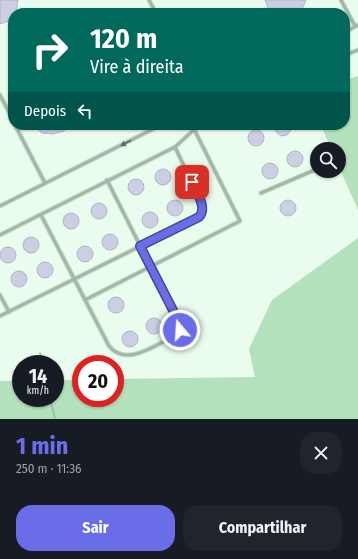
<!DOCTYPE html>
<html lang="pt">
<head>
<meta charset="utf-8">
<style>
  :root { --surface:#171b24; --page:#20242c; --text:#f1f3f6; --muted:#9ea1a6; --accent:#696de7 }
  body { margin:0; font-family:"Fira Sans Condensed",sans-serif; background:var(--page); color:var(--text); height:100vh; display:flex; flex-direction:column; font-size:15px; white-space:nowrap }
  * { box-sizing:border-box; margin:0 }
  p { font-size:13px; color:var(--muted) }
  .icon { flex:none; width:22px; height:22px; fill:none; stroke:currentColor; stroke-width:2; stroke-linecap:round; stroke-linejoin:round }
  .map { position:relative; height:419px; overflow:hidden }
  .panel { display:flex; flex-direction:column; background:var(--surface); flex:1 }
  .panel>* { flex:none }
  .top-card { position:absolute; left:8px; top:8px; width:342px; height:122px; border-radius:16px; box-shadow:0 1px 3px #0004; background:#00695c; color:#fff; overflow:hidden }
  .controls { position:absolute; left:310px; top:142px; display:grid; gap:8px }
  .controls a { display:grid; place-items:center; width:36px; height:36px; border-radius:50%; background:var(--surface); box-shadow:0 1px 3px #0004; font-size:20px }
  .speed { position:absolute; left:12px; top:355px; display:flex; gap:8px; font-size:20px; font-weight:700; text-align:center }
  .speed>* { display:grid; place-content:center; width:52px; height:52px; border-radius:50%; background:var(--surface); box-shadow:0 1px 3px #0004; line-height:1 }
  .speed small { font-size:10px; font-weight:400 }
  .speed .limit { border:6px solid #d22; background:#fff; color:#111 }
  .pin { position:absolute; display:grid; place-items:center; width:34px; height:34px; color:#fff; margin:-17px; border-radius:8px; box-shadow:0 2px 6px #0006 }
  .me { position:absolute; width:44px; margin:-22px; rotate:342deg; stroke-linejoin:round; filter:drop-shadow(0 0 3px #0008) }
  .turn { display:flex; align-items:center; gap:14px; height:84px; padding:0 16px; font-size:18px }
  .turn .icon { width:52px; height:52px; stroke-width:2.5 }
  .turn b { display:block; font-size:28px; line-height:34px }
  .then { display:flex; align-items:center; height:38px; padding:0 16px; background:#0003; gap:8px; font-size:15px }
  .round { display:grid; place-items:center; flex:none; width:42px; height:42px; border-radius:16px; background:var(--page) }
  .head { display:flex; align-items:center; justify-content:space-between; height:68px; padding:0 16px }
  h1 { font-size:24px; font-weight:700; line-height:30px; color:var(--accent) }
  .primary-button { display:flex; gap:8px; margin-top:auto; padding:8px 16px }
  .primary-button a { flex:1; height:46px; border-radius:16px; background:var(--accent); color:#fff; font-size:16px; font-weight:700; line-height:46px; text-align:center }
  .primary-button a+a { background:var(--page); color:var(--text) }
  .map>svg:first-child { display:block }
</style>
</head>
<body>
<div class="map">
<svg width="358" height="419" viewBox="0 0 358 419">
  <rect width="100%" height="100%" fill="#eafced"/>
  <g fill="#b2e1bb">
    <polygon points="357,76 358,78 358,210 339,167 339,149 331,149 321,125 345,125 345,81"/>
    <polygon points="358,238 358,419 0,419 0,381 21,381 21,398 55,398 55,380 81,380 81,398 115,398 115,379 255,377 249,349 272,300"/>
  </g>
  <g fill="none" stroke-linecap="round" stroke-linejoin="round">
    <g stroke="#88c094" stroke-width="1.5">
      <polyline points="40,353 43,364"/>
      <polyline points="50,398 55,419"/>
    </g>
  </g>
  <g fill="#cccfe3" stroke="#b1b5c8">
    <polygon points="0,0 18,0 16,13 13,13 13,17 9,21 0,24"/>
    <polygon points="265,0 306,0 302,9 297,13 273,13 268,8"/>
    <polygon points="33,125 70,125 64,131 53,134 42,133"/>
    <polygon points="276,125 290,125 291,130 287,135 281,136 276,132"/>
    <circle cx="256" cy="138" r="8"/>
    <circle cx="295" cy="159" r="8"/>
    <circle cx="270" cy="171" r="8"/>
    <circle cx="163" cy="177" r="8"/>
    <circle cx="136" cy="187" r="8"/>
    <circle cx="288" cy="208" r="8"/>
    <circle cx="175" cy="208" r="8"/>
    <circle cx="99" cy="211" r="8"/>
    <circle cx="150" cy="220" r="8"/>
    <circle cx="71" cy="221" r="8"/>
    <circle cx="110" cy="242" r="8"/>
    <circle cx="31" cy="245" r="8"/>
    <circle cx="85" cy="254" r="8"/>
    <circle cx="8" cy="255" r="8"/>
    <circle cx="45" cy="270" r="8"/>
    <circle cx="19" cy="279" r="8"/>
    <circle cx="116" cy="305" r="8"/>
    <circle cx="154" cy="326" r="8"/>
    <circle cx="130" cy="339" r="8"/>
  </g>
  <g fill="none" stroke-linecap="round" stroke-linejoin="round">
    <g stroke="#c9d9cb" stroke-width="5">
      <g id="service">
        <polyline points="149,0 156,13"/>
        <polyline points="341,0 355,26"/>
        <polyline points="345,32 358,25"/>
        <polyline points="345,55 358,50"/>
        <polyline points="0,95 13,120"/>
        <polyline points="15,125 45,183"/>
        <polyline points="175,147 199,125"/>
        <polyline points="261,193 317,169"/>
        <polyline points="0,206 161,125"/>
        <path d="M41 215 109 346C126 367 154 346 172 337 179 333 181 329 178 321L107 180"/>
        <polyline points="0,235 175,147 203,206 203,211 199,217 0,316"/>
        <polyline points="0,295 9,312"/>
        <polyline points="85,300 240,221 194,129"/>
      </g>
    </g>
    <use href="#service" stroke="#a0b8a4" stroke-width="3"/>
  </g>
  <defs><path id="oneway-solid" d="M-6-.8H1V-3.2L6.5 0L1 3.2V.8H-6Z"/></defs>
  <use fill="#5d6c60" href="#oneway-solid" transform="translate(126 143) rotate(153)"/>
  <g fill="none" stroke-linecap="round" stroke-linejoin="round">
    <g stroke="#444796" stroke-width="10">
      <path id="route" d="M180 330 178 320 140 246 199 217C208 208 196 192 192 182"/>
    </g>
    <use href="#route" stroke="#696de7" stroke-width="7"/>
  </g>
</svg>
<div class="controls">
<a><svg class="icon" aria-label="search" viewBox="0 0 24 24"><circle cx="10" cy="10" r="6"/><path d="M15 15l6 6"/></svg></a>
</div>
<div class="speed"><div>14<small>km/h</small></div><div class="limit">20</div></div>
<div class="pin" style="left:192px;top:182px;background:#d93025"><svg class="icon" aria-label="arrive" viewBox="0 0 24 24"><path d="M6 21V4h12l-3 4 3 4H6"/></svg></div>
<svg class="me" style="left:180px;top:330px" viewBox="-20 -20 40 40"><circle r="17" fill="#696de7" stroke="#fff" stroke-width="3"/><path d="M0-11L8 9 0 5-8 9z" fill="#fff"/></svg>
<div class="top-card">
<div class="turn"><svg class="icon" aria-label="right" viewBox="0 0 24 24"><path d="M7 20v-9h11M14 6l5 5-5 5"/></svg><div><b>120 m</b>Vire à direita</div></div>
<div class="then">Depois<svg class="icon" aria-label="left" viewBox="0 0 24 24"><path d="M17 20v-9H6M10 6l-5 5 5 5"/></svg></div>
</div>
</div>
<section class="panel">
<div class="head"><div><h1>1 min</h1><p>250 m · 11:36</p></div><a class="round"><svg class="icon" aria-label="close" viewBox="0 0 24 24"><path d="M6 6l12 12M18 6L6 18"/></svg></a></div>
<div class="primary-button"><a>Sair</a><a>Compartilhar</a></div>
</section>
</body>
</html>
